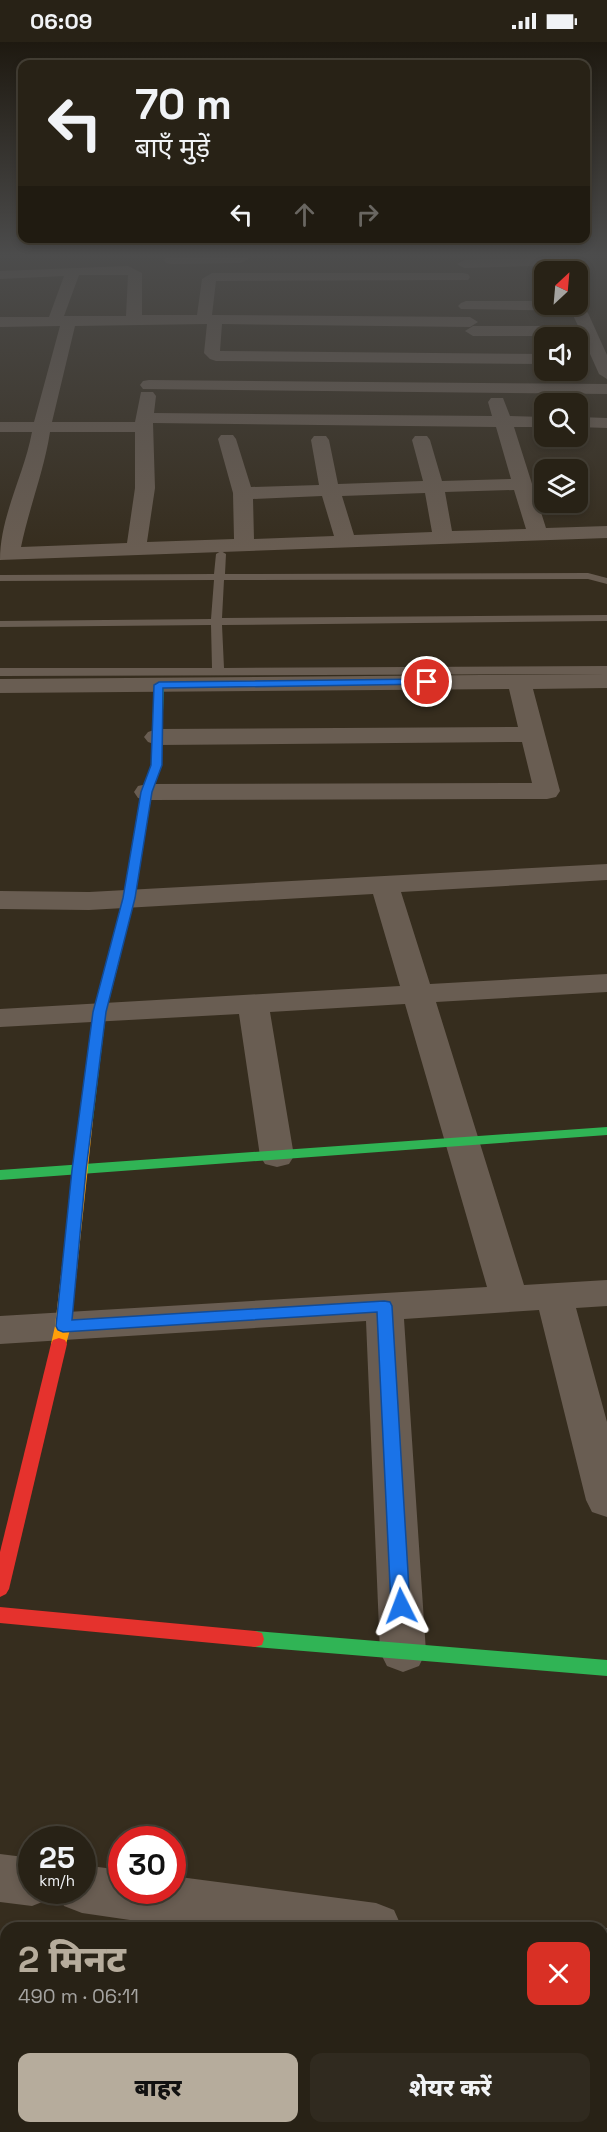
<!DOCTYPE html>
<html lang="hi">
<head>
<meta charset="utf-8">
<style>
  :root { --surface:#282216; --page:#302a1f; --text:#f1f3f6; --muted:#a5a4a1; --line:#443f35; --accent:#b6ac9c }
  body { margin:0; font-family:"Space Grotesk","Noto Sans Devanagari",sans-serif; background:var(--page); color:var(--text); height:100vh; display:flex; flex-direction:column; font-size:22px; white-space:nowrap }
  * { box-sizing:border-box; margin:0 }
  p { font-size:20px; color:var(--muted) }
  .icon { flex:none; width:33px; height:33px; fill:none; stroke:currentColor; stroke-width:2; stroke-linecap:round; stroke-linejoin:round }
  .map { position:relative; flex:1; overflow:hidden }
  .panel { position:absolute; left:0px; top:1880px; width:608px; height:212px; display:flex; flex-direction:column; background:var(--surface); border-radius:18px 18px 0 0; box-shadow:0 3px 9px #0003,0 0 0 2px var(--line) }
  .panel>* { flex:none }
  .top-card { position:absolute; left:18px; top:18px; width:572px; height:183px; border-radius:12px; box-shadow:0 3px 9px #0003,0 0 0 2px var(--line); background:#282216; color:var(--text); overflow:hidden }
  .needle { width:39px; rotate:26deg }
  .tools { position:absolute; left:534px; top:219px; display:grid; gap:12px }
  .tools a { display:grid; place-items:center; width:54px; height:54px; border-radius:12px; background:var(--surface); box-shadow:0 3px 9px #0003,0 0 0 2px var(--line); font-size:30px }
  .speed { position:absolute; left:18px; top:1784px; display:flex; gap:12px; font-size:30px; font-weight:700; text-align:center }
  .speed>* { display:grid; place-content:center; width:78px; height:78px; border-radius:50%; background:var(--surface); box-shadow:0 3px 9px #0003,0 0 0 2px var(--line); line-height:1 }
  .speed small { font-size:15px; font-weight:400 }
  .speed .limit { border:9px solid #d22; background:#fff; color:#111 }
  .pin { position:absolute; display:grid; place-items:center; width:51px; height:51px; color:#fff; margin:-26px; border:3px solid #fff; border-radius:50%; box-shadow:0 2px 6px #0007 }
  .me { position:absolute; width:66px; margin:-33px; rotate:357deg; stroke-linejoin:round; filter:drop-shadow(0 0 4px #0008) }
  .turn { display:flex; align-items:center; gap:21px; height:126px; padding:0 18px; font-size:27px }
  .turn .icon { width:78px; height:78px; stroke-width:2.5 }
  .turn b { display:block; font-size:42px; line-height:51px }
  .lanes { display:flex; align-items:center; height:57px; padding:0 18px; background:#0003; justify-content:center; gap:30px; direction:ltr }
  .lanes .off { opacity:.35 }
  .round { display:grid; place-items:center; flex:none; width:63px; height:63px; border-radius:12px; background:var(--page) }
  .overview { display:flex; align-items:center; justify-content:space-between; height:102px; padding:0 18px }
  h1 { font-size:36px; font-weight:800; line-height:45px; color:var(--accent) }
  .action { display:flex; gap:12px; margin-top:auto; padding:12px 18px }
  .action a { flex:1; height:69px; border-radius:12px; background:var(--accent); color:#111; font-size:24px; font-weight:800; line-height:69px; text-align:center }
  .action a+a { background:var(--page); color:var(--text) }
  .status { display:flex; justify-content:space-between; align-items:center; height:42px; padding:0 30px; background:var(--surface); direction:ltr }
  .status svg { height:16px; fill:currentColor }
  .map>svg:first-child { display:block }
</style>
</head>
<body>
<div class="status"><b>06:09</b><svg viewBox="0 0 49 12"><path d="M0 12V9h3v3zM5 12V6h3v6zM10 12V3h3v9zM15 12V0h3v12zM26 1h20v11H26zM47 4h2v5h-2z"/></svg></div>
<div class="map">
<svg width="607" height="2090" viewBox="0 0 607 2090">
  <rect width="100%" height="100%" fill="#362d1e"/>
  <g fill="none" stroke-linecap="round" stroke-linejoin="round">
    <polygon fill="#695d52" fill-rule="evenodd" points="221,509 226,512 225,532 588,531 607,536 607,542 588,537 224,538 222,576 607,573 607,579 222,583 224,626 607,624 607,632 0,634 0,626 212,626 211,583 0,585 0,579 211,577 214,538 0,539 0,533 214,532 216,512"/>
    <g fill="#695d52" fill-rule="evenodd">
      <polygon points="166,215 247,215 248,217 241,221 171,222 166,221 164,218"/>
      <polygon points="561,216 566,217 568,220 566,223 464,226 457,222 464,218"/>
      <path d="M128 224 142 231V273H197L202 237 212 231H463L468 232 470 235 468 238 216 239 212 273 470 275 478 280 470 285 222 282 220 309 544 312V322L216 319 210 317 204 311 207 282 75 284 52 380H135L141 350H153L156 354 154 371 492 374 488 360 491 356H503L510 374 544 375V385H514L546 486 607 484V496L0 518C0 474 24 433 32 390H0V380H34L60 284 0 285V275H49L64 234 0 237V229ZM79 233H128L126 274H64ZM153 381 496 385 511 437 442 439 430 398 427 394H415L412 398 423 439 338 442 329 398 326 394H314L311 398 319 443 251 445 236 397 233 393H221L218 397 233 451 234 497 147 500 155 446ZM50 390H135V446L127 501 21 505C29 466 44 429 50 390ZM514 448 526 487 452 489 445 450ZM425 451 432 490 354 493 342 454ZM322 454 334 494 254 497 253 457Z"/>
      <polygon points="466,259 544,259 544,262 583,261 586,264 583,267 588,271 607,313 607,337 599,332 582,294 473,294 465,289 473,284 578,284 572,271 574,269 461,267 458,264 461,261"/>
      <polygon points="149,338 607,342 607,352 143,347 140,343 143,339"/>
      <polygon points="578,375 607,376 607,386 578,385"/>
      <polygon points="607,632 607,646 533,647 560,749 556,755 547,757 147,758 138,756 134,750 138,744 147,742 532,741 522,700 157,703 148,700 144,695 148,690 157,687 518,685 509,647 0,651 0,637"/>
      <polygon points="607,822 607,838 401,850 430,942 607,932 607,950 436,960 524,1243 607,1238 607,1264 576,1266 607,1380 607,1475 592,1470 586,1458 539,1268 404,1277 426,1610 419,1624 403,1630 387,1624 380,1610 366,1279 0,1302 0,1274 487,1245 405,962 270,970 294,1114 289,1122 277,1125 265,1122 260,1114 239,972 0,985 0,967 400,944 373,852 89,868 0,867 0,849 89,850"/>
      <polygon points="0,1812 32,1816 32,1848 54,1848 50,1857 32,1864 0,1860"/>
      <polygon points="82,1823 122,1828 122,1848 172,1848 172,1834 376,1861 394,1868 402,1886 185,1886 82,1871 64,1864 57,1848 82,1848"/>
      <rect x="602" y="1886" width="5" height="52"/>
      <polygon points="0,1992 6,1994 6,2050 0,2048"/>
      <polygon points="196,2085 267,2085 269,2090 198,2090"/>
    </g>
    <g fill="#30b455" fill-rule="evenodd">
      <polygon points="159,640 164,643 161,723 152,750 135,856 106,971 93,1078 86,1082 79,1078 94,971 123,856 142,750 151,723 154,643"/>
      <polygon points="607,1085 607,1093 0,1138 0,1128"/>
      <polygon points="255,1589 607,1618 607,1634 255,1605 248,1603 246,1597 248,1591"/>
    </g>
    <polygon fill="#ff9f0a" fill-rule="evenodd" points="86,1074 93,1078 71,1284 65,1306 53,1306 51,1302 55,1284 79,1078"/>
    <g fill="#e5322d" fill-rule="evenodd">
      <polygon points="59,1296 65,1298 67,1302 9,1547 6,1552 0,1555 0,1510 51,1302 53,1298"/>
      <polygon points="0,1565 255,1589 262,1591 264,1597 262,1603 255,1605 0,1581"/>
    </g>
  </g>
  <linearGradient id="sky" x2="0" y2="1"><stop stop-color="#1e1910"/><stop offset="0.42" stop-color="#4c4c4c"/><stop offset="1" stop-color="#4c4c4c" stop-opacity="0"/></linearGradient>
  <rect width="607" height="508" fill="url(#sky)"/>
  <polygon fill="#1a73e8" stroke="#114b97" stroke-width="1.5" points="427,637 432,640 430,642 163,646 162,723 152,750 135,856 106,970 86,1128 72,1278 384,1259 390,1260 392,1264 410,1564 407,1570 401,1572 394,1570 391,1564 377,1270 63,1290 58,1288 56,1284 72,1128 93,970 123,856 141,750 151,723 154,643 159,640"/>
</svg>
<div class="tools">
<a><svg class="needle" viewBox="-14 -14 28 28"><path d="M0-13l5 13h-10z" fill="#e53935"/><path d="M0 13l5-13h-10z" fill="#a5a4a1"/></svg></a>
<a><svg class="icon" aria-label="sound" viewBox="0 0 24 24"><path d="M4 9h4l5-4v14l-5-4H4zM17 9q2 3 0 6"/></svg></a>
<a><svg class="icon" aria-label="search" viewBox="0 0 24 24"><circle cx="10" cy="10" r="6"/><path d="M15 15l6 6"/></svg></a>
<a><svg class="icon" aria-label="layers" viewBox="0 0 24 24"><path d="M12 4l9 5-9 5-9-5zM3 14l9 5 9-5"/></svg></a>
</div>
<div class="speed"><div>25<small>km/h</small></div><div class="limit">30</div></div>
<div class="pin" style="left:427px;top:640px;background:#d93025"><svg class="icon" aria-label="arrive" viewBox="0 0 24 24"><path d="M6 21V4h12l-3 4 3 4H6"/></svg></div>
<svg class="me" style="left:401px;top:1564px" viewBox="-20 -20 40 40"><path d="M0-17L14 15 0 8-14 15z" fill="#1a73e8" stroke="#fff" stroke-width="4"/></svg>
<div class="top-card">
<div class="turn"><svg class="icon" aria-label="left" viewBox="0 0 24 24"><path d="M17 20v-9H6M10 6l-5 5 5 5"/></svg><div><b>70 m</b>बाएँ मुड़ें</div></div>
<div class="lanes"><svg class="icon" aria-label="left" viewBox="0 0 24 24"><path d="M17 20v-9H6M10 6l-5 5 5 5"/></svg><svg class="icon off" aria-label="ahead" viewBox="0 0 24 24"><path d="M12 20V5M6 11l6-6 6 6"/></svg><svg class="icon off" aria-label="right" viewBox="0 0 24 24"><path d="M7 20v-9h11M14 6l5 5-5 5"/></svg></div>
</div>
<section class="panel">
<div class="overview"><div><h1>2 मिनट</h1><p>490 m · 06:11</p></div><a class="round" style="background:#d93025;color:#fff"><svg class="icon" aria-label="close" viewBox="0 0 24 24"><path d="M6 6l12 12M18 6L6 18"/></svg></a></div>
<div class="action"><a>बाहर</a><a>शेयर करें</a></div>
</section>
</div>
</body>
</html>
